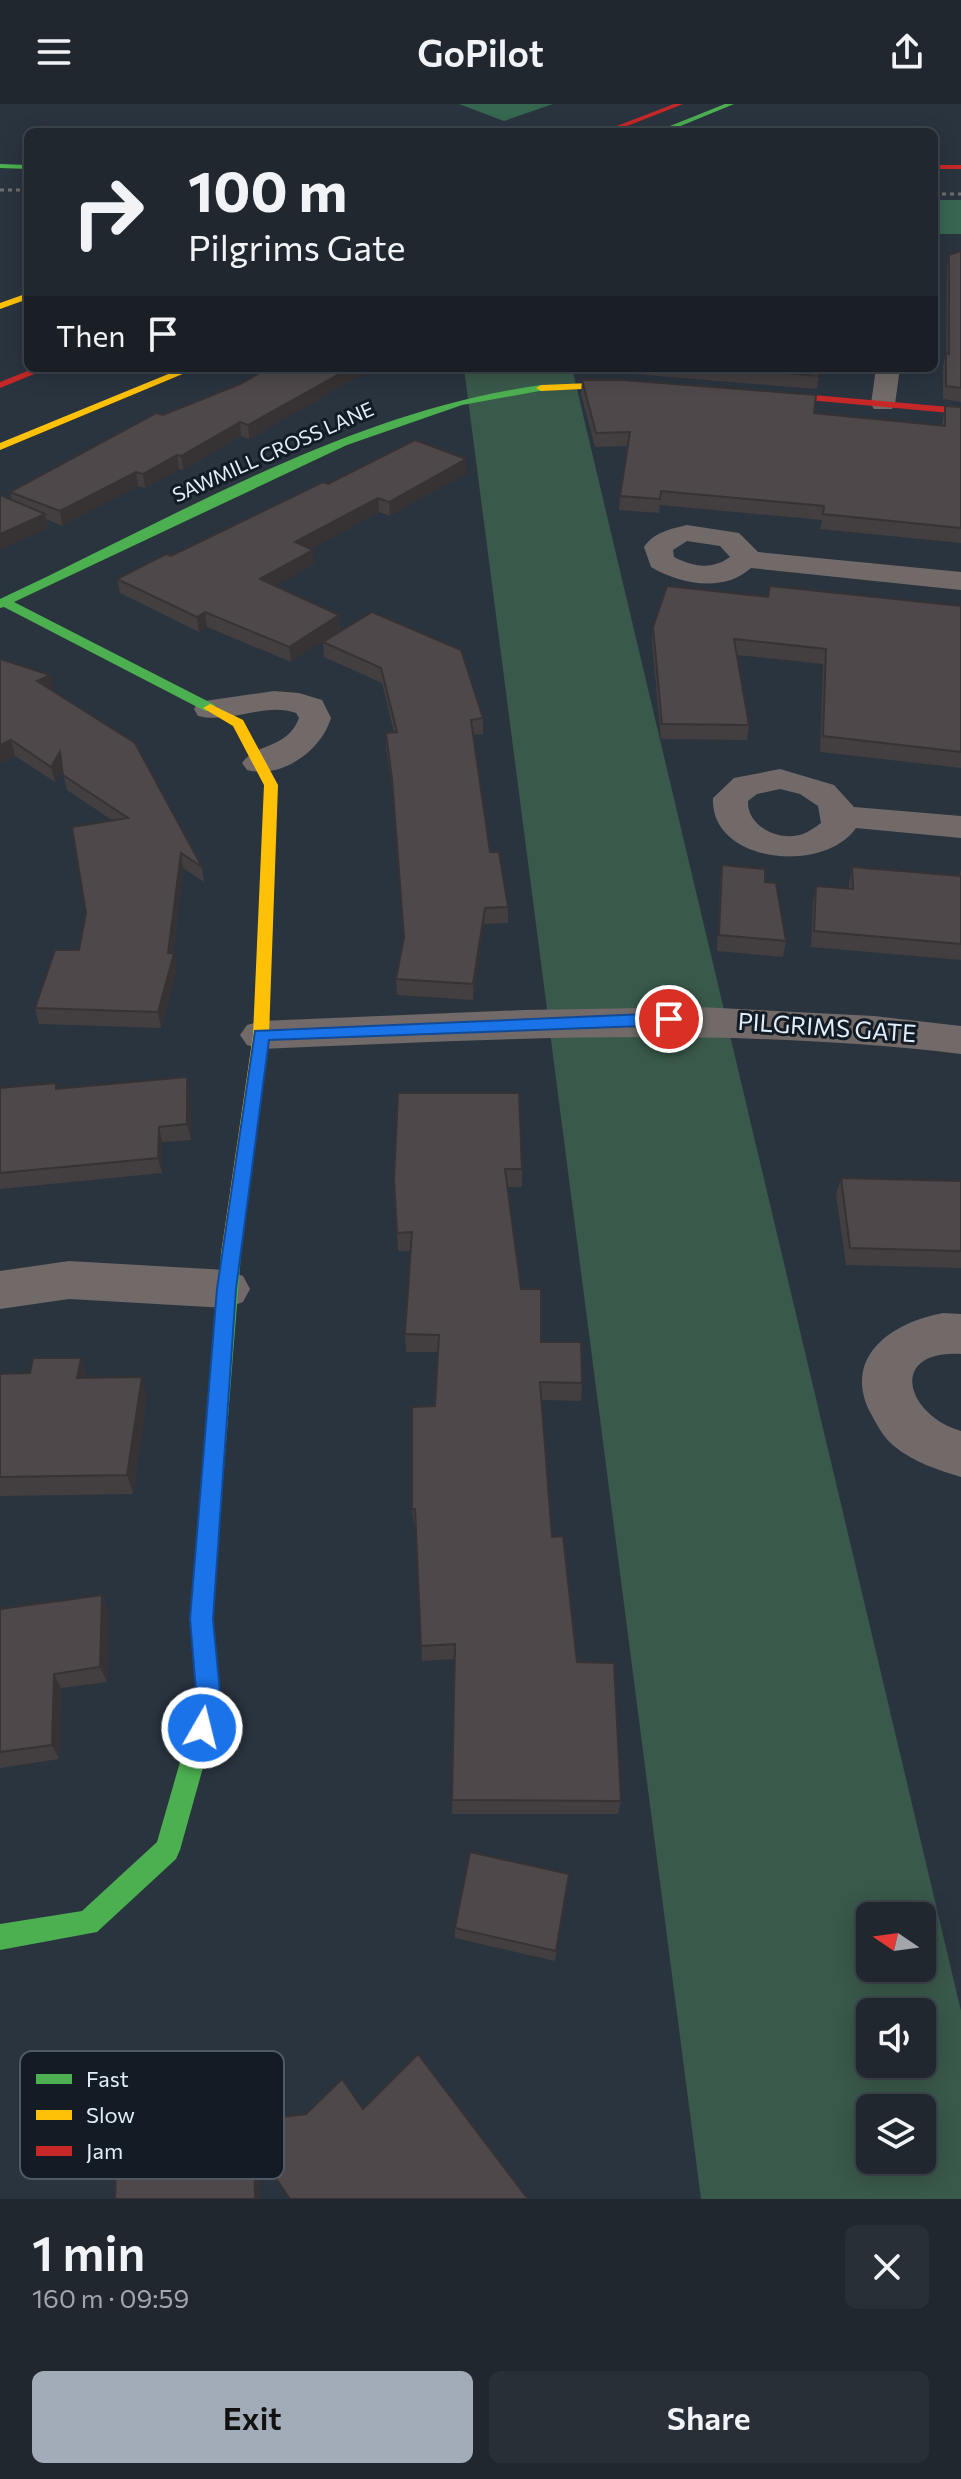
<!DOCTYPE html>
<html lang="en">
<head>
<meta charset="utf-8">
<style>
  :root { --surface:#20272f; --page:#282f37; --text:#f1f3f6; --muted:#a2a5aa; --line:#3d444b; --accent:#a2acb9 }
  body { margin:0; font-family:Commissioner,sans-serif; background:var(--page); color:var(--text); height:100vh; display:flex; flex-direction:column; font-size:30px; white-space:nowrap }
  * { box-sizing:border-box; margin:0 }
  p { font-size:26px; color:var(--muted) }
  .icon { flex:none; width:44px; height:44px; fill:none; stroke:currentColor; stroke-width:2; stroke-linecap:round; stroke-linejoin:round }
  .map { position:relative; height:2095px; overflow:hidden }
  .side { display:flex; flex-direction:column; background:var(--surface); flex:1 }
  .side>* { flex:none }
  .banner { position:absolute; left:24px; top:24px; width:914px; height:244px; border-radius:12px; box-shadow:0 4px 20px #0003,0 0 0 2px var(--line); background:#20272f; color:var(--text); overflow:hidden }
  .needle { width:52px; rotate:283deg }
  .tools { position:absolute; left:856px; top:1798px; display:grid; gap:16px }
  .tools a { display:grid; place-items:center; width:80px; height:80px; border-radius:12px; background:var(--surface); box-shadow:0 4px 20px #0003,0 0 0 2px var(--line); font-size:40px }
  .pin { position:absolute; display:grid; place-items:center; width:68px; height:68px; color:#fff; margin:-34px; border:4px solid #fff; border-radius:50%; box-shadow:0 2px 8px #0007 }
  .me { position:absolute; width:88px; margin:-44px; rotate:8deg; stroke-linejoin:round; filter:drop-shadow(0 0 6px #0008) }
  .turn { display:flex; align-items:center; gap:28px; height:168px; padding:0 32px; font-size:36px }
  .turn .icon { width:104px; height:104px; stroke-width:2.5 }
  .turn b { display:block; font-size:56px; line-height:68px }
  .then { display:flex; align-items:center; height:76px; padding:0 32px; background:#0003; gap:16px; font-size:30px }
  .round { display:grid; place-items:center; flex:none; width:84px; height:84px; border-radius:12px; background:var(--page) }
  .overview { display:flex; align-items:center; justify-content:space-between; height:136px; padding:0 32px }
  h1 { font-size:48px; font-weight:600; line-height:60px }
  .button { display:flex; gap:16px; margin-top:auto; padding:16px 32px }
  .button a { flex:1; height:92px; border-radius:12px; background:var(--accent); color:#111; font-size:32px; font-weight:600; line-height:92px; text-align:center }
  .button a+a { background:var(--page); color:var(--text) }
  header { display:flex; justify-content:space-between; align-items:center; height:104px; padding:0 32px; background:var(--surface); font-size:36px; font-weight:600 }
  .map>svg:first-child { display:block }
</style>
</head>
<body>
<header><svg class="icon" aria-label="menu" viewBox="0 0 24 24"><path d="M4 6h16M4 12h16M4 18h16"/></svg>GoPilot<svg class="icon" aria-label="share" viewBox="0 0 24 24"><path d="M12 15V3M7 8l5-5 5 5M5 13v7h14v-7"/></svg></header>
<div class="map">
<svg width="961" height="2095" viewBox="0 0 961 2095">
  <rect width="100%" height="100%" fill="#2a343f"/>
  <path fill="#39594a" fill-rule="evenodd" d="M464 264H572L961 1907V2095H701ZM870 1812H922V1864H870ZM870 1908H922V1960H870ZM870 2004H922V2056H870Z"/>
  <g fill="#366751">
    <polygon points="459,0 553,0 504,17"/>
    <rect x="934" y="96" width="27" height="34"/>
  </g>
  <g fill="none" stroke-linecap="round" stroke-linejoin="round">
    <g fill="#716a68" fill-rule="evenodd">
      <polygon points="876,264 900,264 895,300 892,305 874,305 871,300"/>
      <path d="M687 421 739 429 758 448 961 468V486L751 464C724 489 679 480 651 463L644 443C654 428 671 425 687 421ZM687 437 720 442 730 453C712 466 693 463 674 453L673 446Z"/>
      <path d="M274 587 299 589 322 596 331 614C321 647 282 675 247 666L242 659C256 638 287 646 299 614L296 609C264 598 231 620 198 612L194 605 198 598Z"/>
      <path d="M780 665 834 681 854 703 961 712V734L856 724C823 771 710 759 713 694L734 674ZM780 685 800 690 818 702 821 719C815 723 809 728 803 730 780 738 747 723 748 697L757 690Z"/>
      <path d="M699 903 874 912 961 922V950C724 922 499 935 261 945L247 941 240 931 247 921 261 917 524 906Z"/>
      <polygon points="69,1157 226,1166 243,1172 250,1185 243,1198 226,1204 69,1195 0,1205 0,1167"/>
      <path d="M943 1209 961 1210V1250C887 1246 906 1311 961 1327V1373C938 1366 913 1358 894 1342 883 1333 877 1321 870 1308 842 1251 894 1218 943 1209Z"/>
    </g>
    <g fill="#4caf50" fill-rule="evenodd">
      <polygon points="725,0 734,0 666,28 655,28"/>
      <polygon points="0,60 28,61 28,65 0,64"/>
      <path d="M541 281 546 284 545 286 462 301 347 341 14 498 215 601V607H205L4 503 0 504V495C174 414 348 308 541 281Z"/>
      <polygon points="231,1142 238,1145 241,1150 212,1515 221,1599 180,1746 176,1755 97,1828 0,1846 0,1820 82,1807 157,1738 197,1599 190,1515 221,1150 224,1145"/>
    </g>
    <g fill="#ffc107" fill-rule="evenodd">
      <polygon points="28,189 28,195 0,205 0,199"/>
      <polygon points="183,264 197,264 0,346 0,339"/>
      <polygon points="641,277 646,280 645,282 541,287 536,284 541,281"/>
      <polygon points="210,600 243,616 278,681 269,931 241,1150 238,1155 224,1155 221,1150 253,931 264,681 233,622 203,604"/>
    </g>
    <g fill="#c62828" fill-rule="evenodd">
      <polygon points="674,0 683,0 612,28 601,28"/>
      <rect x="934" y="61" width="27" height="4"/>
      <polygon points="35,264 49,264 0,284 0,278"/>
      <polygon points="757,286 961,304 961,310 753,291 752,289"/>
    </g>
    <g stroke="#706e6f" stroke-width="3" stroke-dasharray="4 4" stroke-linecap="butt">
      <polyline points="0,86 28,86"/>
      <polyline points="934,90 961,90"/>
    </g>
  </g>
  <g fill="#433e40">
    <polygon points="961,147 961,298 943,295 943,262 946,249 947,163 949,151"/>
    <polygon points="575,264 820,264 817,285 622,269 576,270"/>
    <polygon points="370,266 249,335 241,332 183,366 179,365 145,384 138,382 62,422 46,415 48,424 0,446 0,391 12,396 10,388 163,311 271,268"/>
    <polygon points="582,276 814,309 942,321 945,302 961,303 961,439 820,425 822,416 660,401 659,409 619,406 620,392 628,342 595,343 581,290"/>
    <polygon points="467,369 390,412 379,408 311,445 314,460 275,482 339,511 340,526 291,558 207,523 199,528 120,489 117,475 171,452 328,380"/>
    <polygon points="768,493 961,502 961,664 820,648 823,560 737,551 749,621 747,636 661,635 652,538 653,523"/>
    <polygon points="372,508 483,614 483,630 473,631 490,748 508,803 508,819 484,820 473,896 397,891 396,875 404,835 393,690 386,644 386,629 394,628 382,579 324,553 323,538"/>
    <polygon points="0,555 54,586 52,587 202,763 204,778 183,764 173,849 174,849 177,865 161,924 39,920 35,904 79,846 112,716 67,686 62,665 55,678 15,652 0,659"/>
    <polygon points="722,761 765,778 786,837 783,853 717,847 720,777"/>
    <polygon points="852,763 959,772 961,765 961,856 811,843 813,798 816,782 849,785 849,779"/>
    <polygon points="187,973 190,989 191,1036 162,1038 162,1069 0,1085 0,984 58,985"/>
    <polygon points="398,989 522,1065 522,1083 508,1083 521,1185 541,1238 582,1279 581,1297 541,1296 552,1433 577,1558 621,1697 618,1710 452,1710 455,1555 422,1557 416,1421 414,1421 412,1405 435,1302 438,1248 406,1248 405,1230 411,1147 398,1147 397,1129"/>
    <polygon points="841,1074 961,1077 961,1164 846,1161 836,1091"/>
    <polygon points="81,1254 87,1274 147,1292 133,1390 0,1392 0,1270 30,1269"/>
    <polygon points="102,1491 108,1506 107,1578 61,1584 59,1655 0,1664 0,1505"/>
    <polygon points="569,1770 555,1857 455,1834 455,1824"/>
  </g>
  <g fill="#373234">
    <polygon points="350,264 370,264 370,266 249,335 248,321"/>
    <polygon points="240,318 241,332 183,366 181,352"/>
    <polygon points="177,351 179,365 145,384 143,370"/>
    <polygon points="466,355 467,369 390,412 389,398"/>
    <polygon points="136,368 138,382 62,422 60,407"/>
    <polygon points="378,394 379,408 296,453 295,438"/>
    <polygon points="45,410 48,424 0,446 0,430"/>
    <polygon points="313,446 314,460 262,490 260,475"/>
    <polygon points="205,508 207,523 199,528 197,513"/>
    <polygon points="339,511 340,526 291,558 289,543"/>
    <polygon points="50,571 54,586 41,592 37,577"/>
    <polygon points="11,636 15,652 0,659 0,641"/>
    <polygon points="60,648 63,663 55,678 51,663"/>
    <polygon points="181,749 183,764 172,857 174,849 177,865 161,924 158,908 168,849"/>
    <polygon points="485,804 484,820 473,896 473,880"/>
    <polygon points="187,973 190,989 191,1036 187,1020"/>
    <polygon points="159,1023 162,1038 162,1069 158,1054"/>
    <polygon points="81,1254 87,1273 83,1293 77,1274"/>
    <polygon points="142,1273 147,1292 133,1390 127,1371"/>
    <polygon points="102,1491 108,1506 107,1578 100,1563"/>
    <polygon points="54,1570 61,1584 59,1655 52,1641"/>
    <polygon points="254,2042 259,2052 260,2095 255,2095"/>
  </g>
  <g fill="#4e484b" stroke="#373234" stroke-width="2">
    <polygon points="961,147 961,284 946,282 946,249 949,250 949,151"/>
    <polygon points="282,264 350,264 248,321 240,318 181,352 177,351 143,370 136,368 60,407 10,388 156,309 163,311 240,280 265,266 271,268"/>
    <polygon points="723,264 820,264 819,272"/>
    <polygon points="582,276 623,276 816,291 814,309 945,322 945,302 961,303 961,424 823,410 824,402 661,387 660,395 620,392 630,328 596,329"/>
    <polygon points="415,336 466,355 389,398 378,394 295,438 313,446 260,475 339,511 289,543 205,508 197,513 117,475 166,450 171,452 323,378 328,380"/>
    <polygon points="0,391 45,410 0,430"/>
    <polygon points="667,482 768,493 770,482 961,502 961,648 823,632 826,545 734,535 749,621 662,620 653,523"/>
    <polygon points="372,508 461,546 483,614 471,616 490,748 499,748 508,803 485,804 473,880 396,875 404,833 392,675 386,629 397,628 381,564 323,538"/>
    <polygon points="0,555 50,571 37,577 135,639 202,763 181,749 168,849 174,849 158,908 35,904 55,846 79,846 86,809 72,723 128,714 63,671 60,648 51,663 11,636 0,641"/>
    <polygon points="722,761 765,765 765,778 776,779 786,837 719,831"/>
    <polygon points="852,763 961,772 961,840 814,827 816,782 853,785"/>
    <polygon points="187,973 187,1020 159,1023 158,1054 0,1069 0,984 56,979 56,985"/>
    <polygon points="398,989 519,989 522,1065 505,1065 521,1185 541,1185 541,1238 581,1238 582,1279 540,1278 552,1433 563,1432 577,1558 614,1559 621,1697 452,1696 455,1540 421,1542 415,1405 412,1405 412,1303 435,1302 439,1231 405,1230 412,1128 397,1129 394,1075"/>
    <polygon points="841,1074 961,1077 961,1147 850,1144"/>
    <polygon points="33,1254 81,1254 77,1274 142,1273 127,1371 0,1373 0,1270 30,1269"/>
    <polygon points="102,1491 100,1563 54,1570 52,1641 0,1648 0,1505"/>
    <polygon points="470,1748 569,1770 556,1847 455,1824"/>
    <polygon points="418,1950 528,2095 290,2095 254,2042 255,2095 115,2095 117,2034 306,2010 342,1975 363,2005"/>
  </g>
  <polygon fill="#1a73e8" stroke="#114b97" stroke-width="2" points="669,909 677,915 669,921 269,936 236,1185 213,1515 221,1599 210,1632 202,1636 193,1632 190,1624 197,1599 190,1515 217,1185 255,927"/>
  <g text-anchor="middle" stroke-width="6" stroke-linejoin="round" paint-order="stroke">
    <g font-size="20" fill="#e2edfa" stroke="#131b24">
      <text transform="translate(273 348) rotate(-24)" y="7">SAWMILL CROSS LANE</text>
    </g>
    <g font-size="24" fill="#e2edfa" stroke="#131b24">
      <text transform="translate(827 924) rotate(4)" y="8">PILGRIMS GATE</text>
    </g>
  </g>
  <rect x="20" y="1947" width="264" height="128" rx="12" fill="#131b24" stroke="#515a64" stroke-width="2"/>
  <rect x="36" y="1970" width="36" height="10" fill="#4caf50"/>
  <rect x="36" y="2006" width="36" height="10" fill="#ffc107"/>
  <rect x="36" y="2042" width="36" height="10" fill="#c62828"/>
  <g font-size="22" fill="#e2edfa">
    <text x="86" y="1983">Fast</text>
    <text x="86" y="2019">Slow</text>
    <text x="86" y="2055">Jam</text>
  </g>
</svg>
<div class="tools">
<a><svg class="needle" viewBox="-14 -14 28 28"><path d="M0-13l5 13h-10z" fill="#e53935"/><path d="M0 13l5-13h-10z" fill="#a2a5aa"/></svg></a>
<a><svg class="icon" aria-label="sound" viewBox="0 0 24 24"><path d="M4 9h4l5-4v14l-5-4H4zM17 9q2 3 0 6"/></svg></a>
<a><svg class="icon" aria-label="layers" viewBox="0 0 24 24"><path d="M12 4l9 5-9 5-9-5zM3 14l9 5 9-5"/></svg></a>
</div>
<div class="pin" style="left:669px;top:915px;background:#d93025"><svg class="icon" aria-label="arrive" viewBox="0 0 24 24"><path d="M6 21V4h12l-3 4 3 4H6"/></svg></div>
<svg class="me" style="left:202px;top:1624px" viewBox="-20 -20 40 40"><circle r="17" fill="#1a73e8" stroke="#fff" stroke-width="3"/><path d="M0-11L8 9 0 5-8 9z" fill="#fff"/></svg>
<div class="banner">
<div class="turn"><svg class="icon" aria-label="right" viewBox="0 0 24 24"><path d="M7 20v-9h11M14 6l5 5-5 5"/></svg><div><b>100 m</b>Pilgrims Gate</div></div>
<div class="then">Then<svg class="icon" aria-label="arrive" viewBox="0 0 24 24"><path d="M6 21V4h12l-3 4 3 4H6"/></svg></div>
</div>
</div>
<section class="side">
<div class="overview"><div><h1>1 min</h1><p>160 m · 09:59</p></div><a class="round"><svg class="icon" aria-label="close" viewBox="0 0 24 24"><path d="M6 6l12 12M18 6L6 18"/></svg></a></div>
<div class="button"><a>Exit</a><a>Share</a></div>
</section>
</body>
</html>
